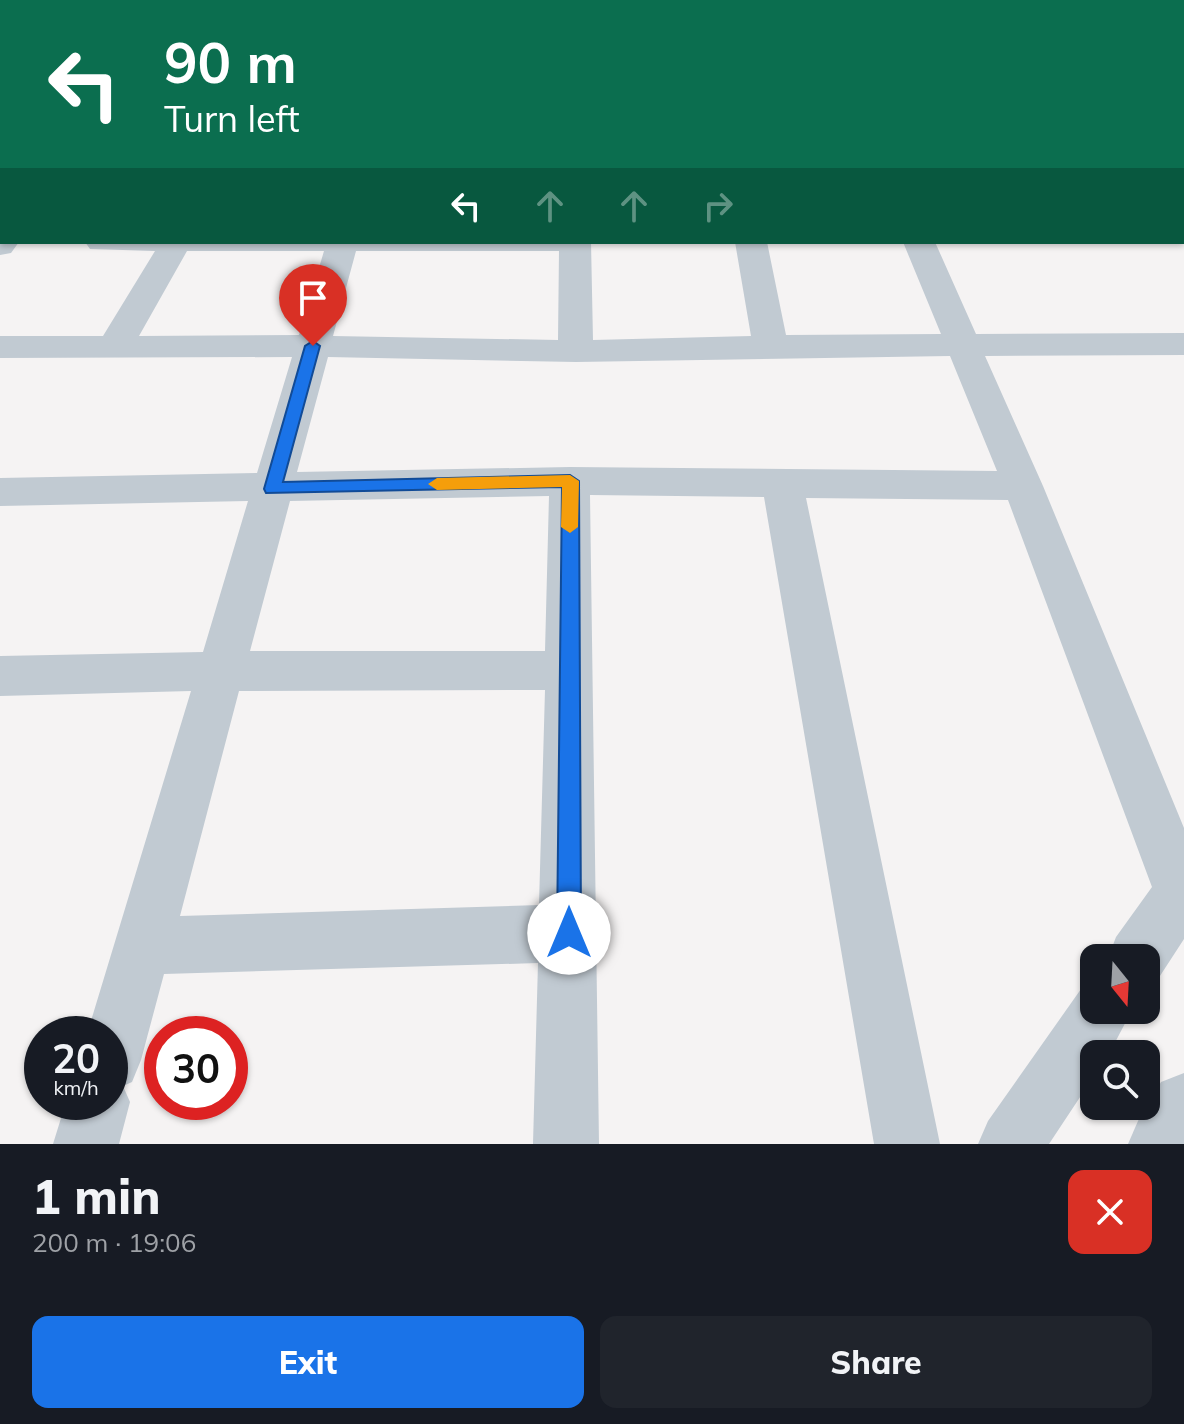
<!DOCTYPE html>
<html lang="en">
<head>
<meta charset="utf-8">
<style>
  :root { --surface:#171b24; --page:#20242c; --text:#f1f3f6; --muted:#9ea1a6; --accent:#1a73e8 }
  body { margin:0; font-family:Mulish,sans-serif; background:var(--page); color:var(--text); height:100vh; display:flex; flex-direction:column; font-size:30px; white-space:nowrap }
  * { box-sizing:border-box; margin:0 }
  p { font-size:26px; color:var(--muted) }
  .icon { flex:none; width:44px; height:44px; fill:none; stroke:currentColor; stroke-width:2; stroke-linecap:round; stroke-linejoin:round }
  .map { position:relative; height:1144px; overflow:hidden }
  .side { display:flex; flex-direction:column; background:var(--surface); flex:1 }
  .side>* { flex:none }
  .hud { position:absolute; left:0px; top:0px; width:1184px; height:244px; box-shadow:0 2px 6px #0004; background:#0b6e4f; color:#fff; overflow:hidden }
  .needle { width:52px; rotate:162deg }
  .fabs { position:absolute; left:1080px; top:944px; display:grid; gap:16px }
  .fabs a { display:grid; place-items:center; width:80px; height:80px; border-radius:16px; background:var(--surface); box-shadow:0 2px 6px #0004; font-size:40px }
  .speed { position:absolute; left:24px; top:1016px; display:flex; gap:16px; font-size:40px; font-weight:700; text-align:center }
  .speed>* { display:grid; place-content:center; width:104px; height:104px; border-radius:50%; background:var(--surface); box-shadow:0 2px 6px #0004; line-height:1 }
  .speed small { font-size:20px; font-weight:400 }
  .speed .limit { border:12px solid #d22; background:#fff; color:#111 }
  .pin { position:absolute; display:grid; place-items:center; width:68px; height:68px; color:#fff; margin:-82px -34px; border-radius:50% 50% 50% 0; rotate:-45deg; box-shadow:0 0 8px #0007 }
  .pin .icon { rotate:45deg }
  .me { position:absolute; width:88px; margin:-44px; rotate:0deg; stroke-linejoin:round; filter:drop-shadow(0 0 6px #0008) }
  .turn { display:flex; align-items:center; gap:28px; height:168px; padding:0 32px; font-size:36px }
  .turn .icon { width:104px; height:104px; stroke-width:2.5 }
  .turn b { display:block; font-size:56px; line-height:68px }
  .lanes { display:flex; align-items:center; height:76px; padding:0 32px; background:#0003; justify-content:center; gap:40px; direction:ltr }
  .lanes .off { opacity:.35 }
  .round { display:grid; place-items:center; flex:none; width:84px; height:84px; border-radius:16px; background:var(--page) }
  .overview { display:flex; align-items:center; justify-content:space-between; height:136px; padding:0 32px }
  h1 { font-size:48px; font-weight:800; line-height:60px }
  .action { display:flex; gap:16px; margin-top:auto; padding:16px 32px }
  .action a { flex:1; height:92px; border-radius:16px; background:var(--accent); color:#fff; font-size:32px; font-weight:800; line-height:92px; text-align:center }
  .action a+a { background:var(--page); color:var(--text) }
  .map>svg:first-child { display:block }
</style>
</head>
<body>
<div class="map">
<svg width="1184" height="1144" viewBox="0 0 1184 1144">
  <rect width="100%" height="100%" fill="#f5f3f3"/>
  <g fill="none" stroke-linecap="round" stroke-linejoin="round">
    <g fill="#c1cad2" fill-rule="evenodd">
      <polygon points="64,0 87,0 63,2"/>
      <rect x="566" y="0" width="22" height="2"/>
      <rect x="687" y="0" width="22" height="2"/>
      <polygon points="811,0 833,0 834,2 812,2"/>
      <polygon points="975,0 999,0 1000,2 976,2"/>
      <polygon points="1116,0 1140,0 1141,2 1117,2"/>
      <rect x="0" y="23" width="2" height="14"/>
      <rect x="1182" y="24" width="2" height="15"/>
      <rect x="0" y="77" width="2" height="16"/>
      <rect x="1182" y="117" width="2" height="17"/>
      <polygon points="0,233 2,242 19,242 11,253 0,255"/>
      <path d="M85 242H591L593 340 751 336 735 242H767L786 335 941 334 903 242H935L976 334 1184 333V355L985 356 1043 486 1184 828V939L1158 979 1146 984V958H1108L1116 937 1152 887 1008 500 806 498 940 1144H874L764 497 590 495 599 1144H533L538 963 164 974 141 1060 132 1082 123 1086 130 1102 119 1144H53L66 1102H110V1034H87L191 691 0 696V656L203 652 248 501 0 506V478L257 473 292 357 0 358V336H103L155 251 90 249ZM187 251H324L299 335 139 336ZM356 251H559L558 340 333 336ZM950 356 997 471 570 467 297 472 328 357 576 362ZM549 496 545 651H250L290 501ZM545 690 539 905 180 916 239 691Z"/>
      <polygon points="1094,983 1094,1010 1132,1010 1109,1054 1094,1054 1094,1076 1049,1144 978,1144 988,1121 1081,989"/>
      <polygon points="1184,1073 1184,1144 1128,1144 1138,1121 1161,1082"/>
    </g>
  </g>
  <polygon fill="#1a73e8" stroke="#114b97" stroke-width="2" points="313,341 320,346 283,482 570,475 579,481 581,933 577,942 569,945 560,942 557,933 562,487 266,493 264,489 305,346"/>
  <polygon fill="#f59e0b" points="570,475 579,481 578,527 570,533 561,527 562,487 437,490 428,484 437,478"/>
</svg>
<div class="fabs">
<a><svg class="needle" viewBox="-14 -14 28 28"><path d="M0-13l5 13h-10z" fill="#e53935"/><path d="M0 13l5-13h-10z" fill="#9ea1a6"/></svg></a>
<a><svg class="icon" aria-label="search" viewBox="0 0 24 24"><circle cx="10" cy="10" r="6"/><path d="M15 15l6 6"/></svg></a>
</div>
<div class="speed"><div>20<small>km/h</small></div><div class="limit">30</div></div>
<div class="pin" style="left:313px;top:346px;background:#d93025"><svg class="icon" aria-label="arrive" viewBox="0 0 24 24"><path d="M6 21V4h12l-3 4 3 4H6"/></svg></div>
<svg class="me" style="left:569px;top:933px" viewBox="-20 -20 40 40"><circle r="19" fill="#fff"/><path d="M0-13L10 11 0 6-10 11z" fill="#1a73e8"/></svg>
<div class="hud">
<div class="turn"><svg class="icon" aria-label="left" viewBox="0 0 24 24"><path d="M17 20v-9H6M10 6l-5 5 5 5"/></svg><div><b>90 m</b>Turn left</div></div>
<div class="lanes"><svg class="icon" aria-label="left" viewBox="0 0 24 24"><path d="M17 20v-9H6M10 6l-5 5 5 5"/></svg><svg class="icon off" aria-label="ahead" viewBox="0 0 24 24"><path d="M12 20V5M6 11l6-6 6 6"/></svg><svg class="icon off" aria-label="ahead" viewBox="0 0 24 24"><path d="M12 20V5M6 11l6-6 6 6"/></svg><svg class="icon off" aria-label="right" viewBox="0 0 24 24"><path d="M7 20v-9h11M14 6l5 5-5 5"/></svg></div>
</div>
</div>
<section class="side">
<div class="overview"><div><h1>1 min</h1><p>200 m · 19:06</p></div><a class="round" style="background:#d93025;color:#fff"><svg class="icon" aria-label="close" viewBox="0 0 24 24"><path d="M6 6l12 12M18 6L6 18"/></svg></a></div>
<div class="action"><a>Exit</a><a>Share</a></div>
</section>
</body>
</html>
